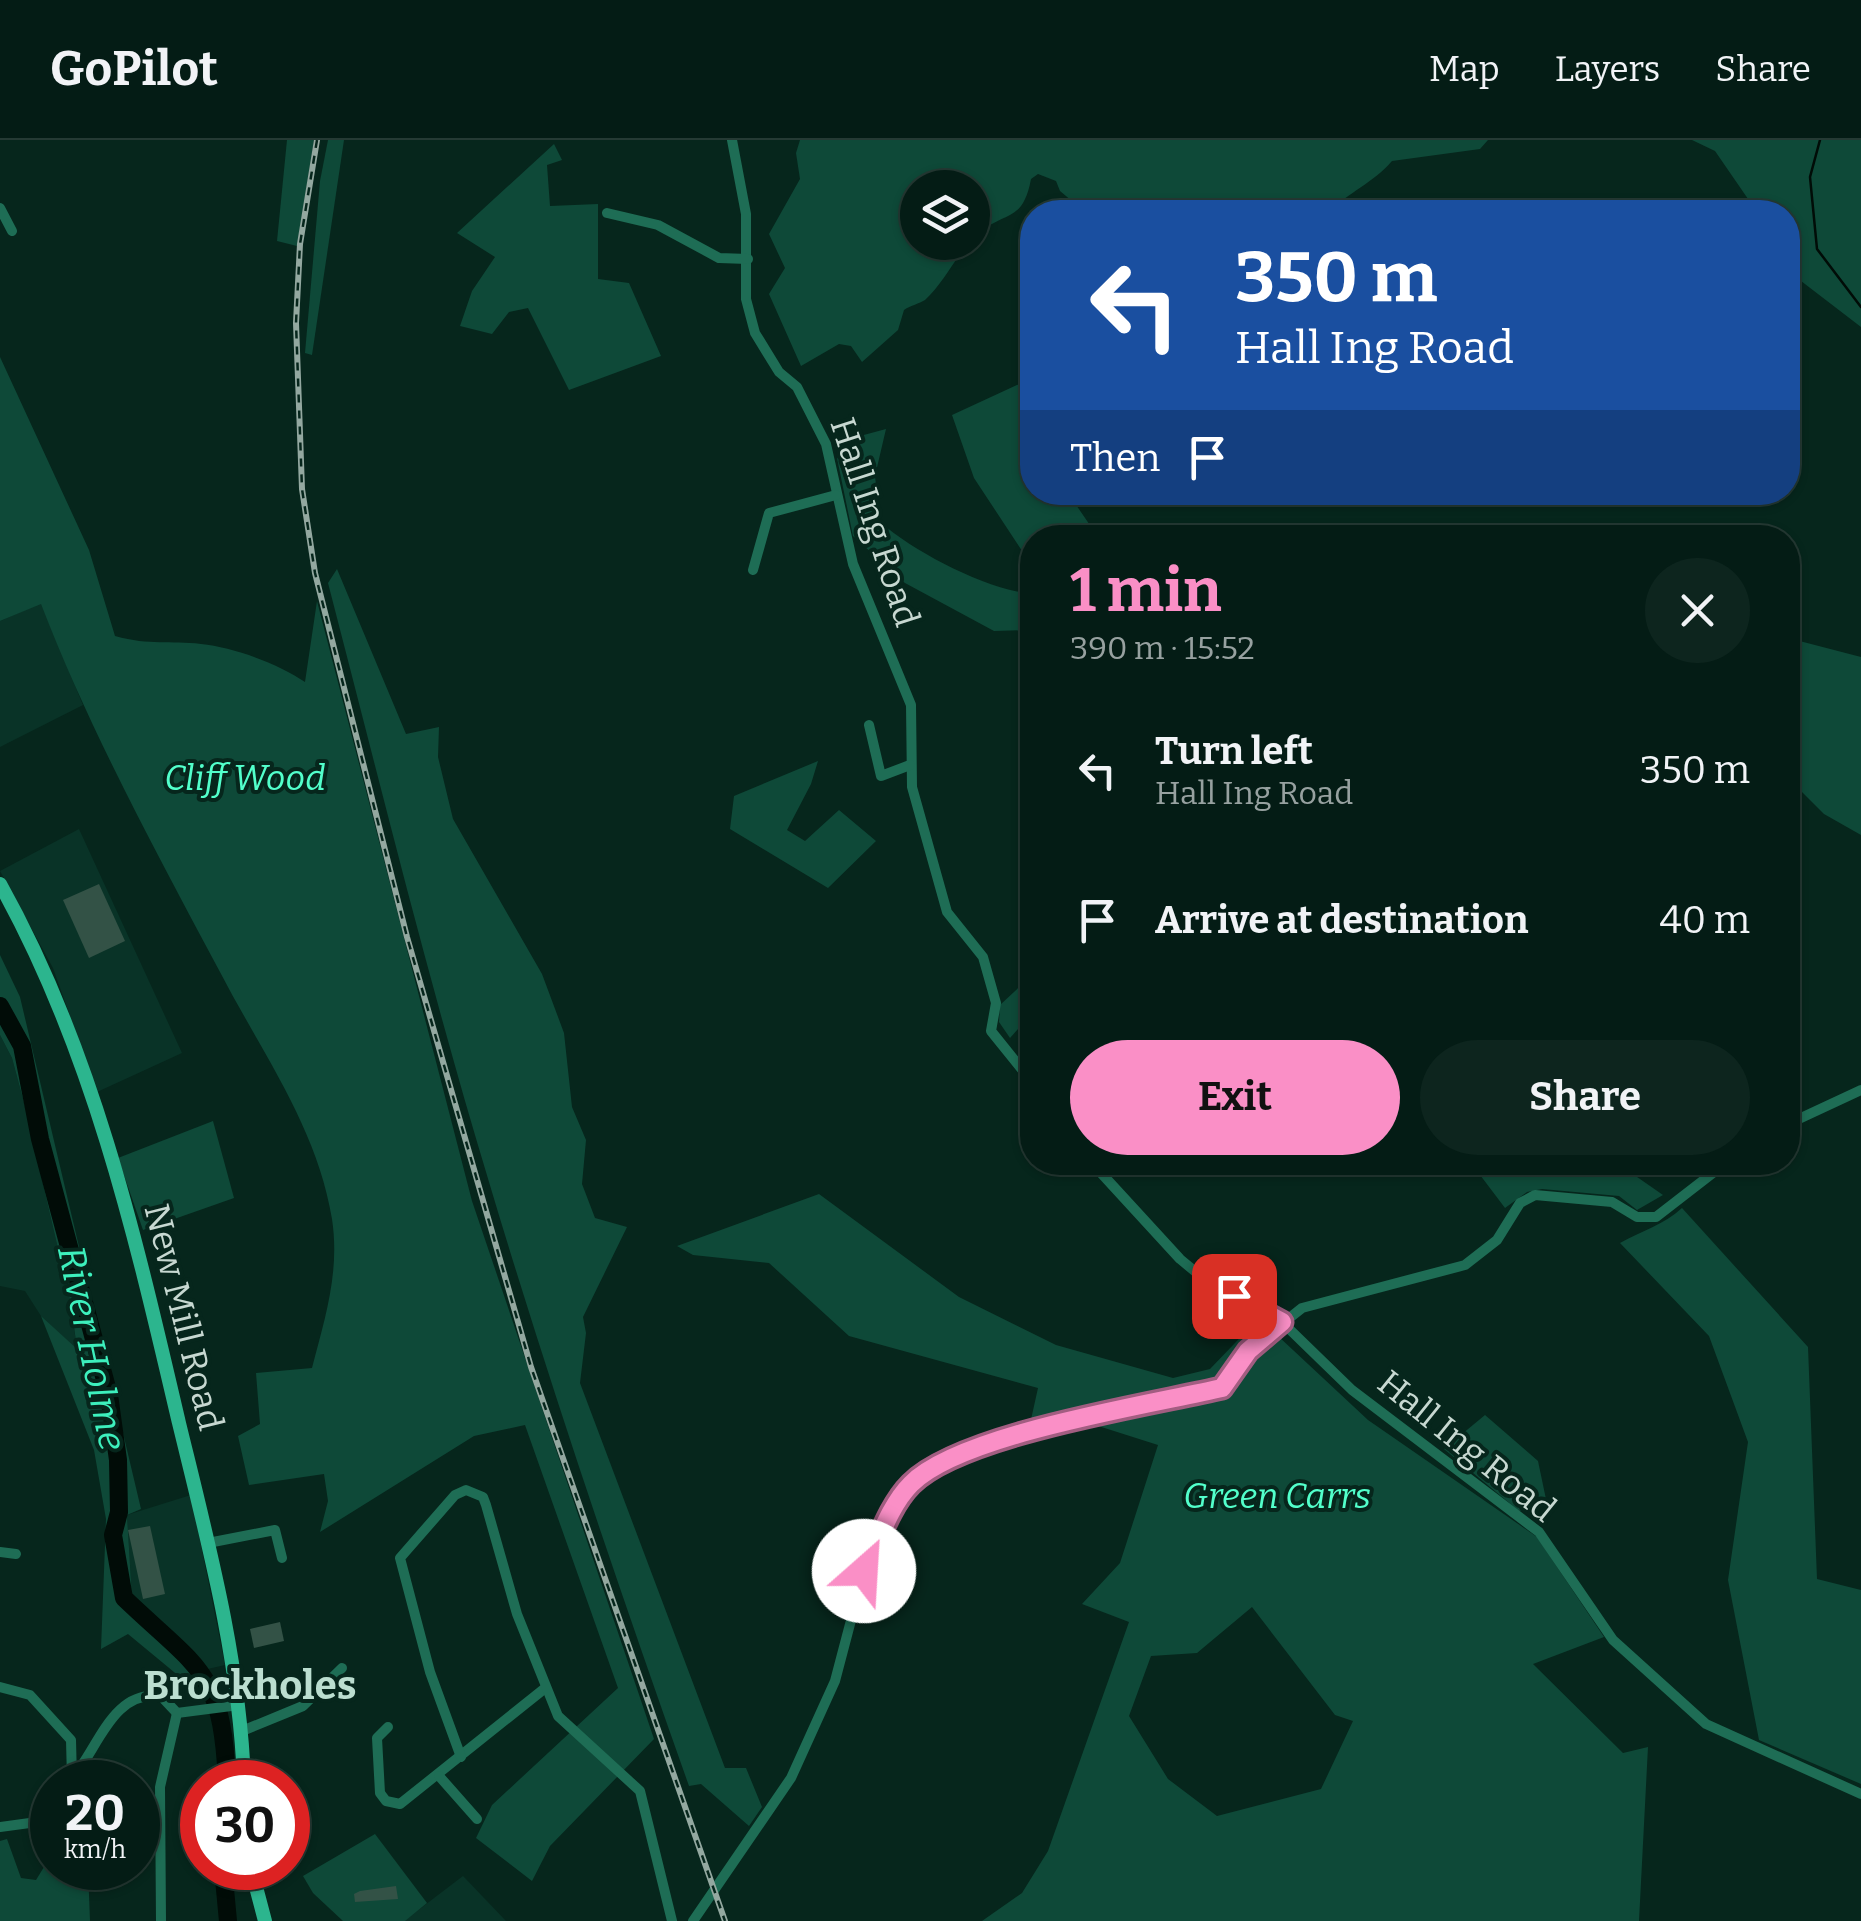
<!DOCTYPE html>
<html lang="en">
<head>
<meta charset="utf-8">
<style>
  :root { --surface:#041c15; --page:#0d251e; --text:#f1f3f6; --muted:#97a1a0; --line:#253a34; --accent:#fa8fc6 }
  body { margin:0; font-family:Bitter,serif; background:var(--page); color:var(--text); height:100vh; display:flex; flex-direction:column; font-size:38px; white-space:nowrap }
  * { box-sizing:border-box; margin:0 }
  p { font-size:32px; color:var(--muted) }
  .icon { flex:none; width:55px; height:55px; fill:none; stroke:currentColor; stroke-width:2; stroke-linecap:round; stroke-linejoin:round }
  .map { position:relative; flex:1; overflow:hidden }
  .panel { position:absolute; left:1020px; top:385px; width:780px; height:650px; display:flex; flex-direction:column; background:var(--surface); border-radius:40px; box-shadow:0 2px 8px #0004,0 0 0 2px var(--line) }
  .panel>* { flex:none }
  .top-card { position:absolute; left:1020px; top:60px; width:780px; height:305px; border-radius:40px; box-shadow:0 2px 8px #0004,0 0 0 2px var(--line); background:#1a4fa0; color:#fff; overflow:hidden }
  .buttons { position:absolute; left:900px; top:30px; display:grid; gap:20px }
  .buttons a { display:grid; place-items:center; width:90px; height:90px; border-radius:50%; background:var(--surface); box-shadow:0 2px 8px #0004,0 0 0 2px var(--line); font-size:50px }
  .speed { position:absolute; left:30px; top:1620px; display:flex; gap:20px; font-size:50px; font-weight:700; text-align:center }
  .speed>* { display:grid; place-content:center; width:130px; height:130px; border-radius:50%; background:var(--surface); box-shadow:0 2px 8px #0004,0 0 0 2px var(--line); line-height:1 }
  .speed small { font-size:25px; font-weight:400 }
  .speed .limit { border:15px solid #d22; background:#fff; color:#111 }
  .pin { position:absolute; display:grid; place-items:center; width:85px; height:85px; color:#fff; margin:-42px; border-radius:20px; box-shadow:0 5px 15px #0006 }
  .me { position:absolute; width:110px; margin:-55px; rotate:26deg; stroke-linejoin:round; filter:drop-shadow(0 0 8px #0008) }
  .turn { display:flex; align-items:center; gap:35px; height:210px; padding:0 50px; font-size:45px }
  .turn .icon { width:130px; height:130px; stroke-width:2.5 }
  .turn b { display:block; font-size:70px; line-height:85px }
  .then { display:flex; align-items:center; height:95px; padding:0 50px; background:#0003; gap:20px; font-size:38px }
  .round { display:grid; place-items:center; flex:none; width:105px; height:105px; border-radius:52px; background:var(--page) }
  .head { display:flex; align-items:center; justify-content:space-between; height:170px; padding:0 50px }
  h1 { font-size:60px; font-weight:700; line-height:75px; color:var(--accent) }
  .primary-button { display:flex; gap:20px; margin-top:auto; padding:20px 50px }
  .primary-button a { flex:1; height:115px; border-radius:60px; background:var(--accent); color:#111; font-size:40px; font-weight:700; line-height:115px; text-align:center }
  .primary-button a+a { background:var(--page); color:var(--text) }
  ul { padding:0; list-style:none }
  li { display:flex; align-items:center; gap:30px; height:150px; padding:0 50px }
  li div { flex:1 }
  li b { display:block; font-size:38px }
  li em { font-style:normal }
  header { display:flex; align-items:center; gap:60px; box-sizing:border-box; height:140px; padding:0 50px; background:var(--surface); border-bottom:2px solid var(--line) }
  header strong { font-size:48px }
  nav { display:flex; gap:55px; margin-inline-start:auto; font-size:35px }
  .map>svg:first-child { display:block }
</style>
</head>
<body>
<header>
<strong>GoPilot</strong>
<nav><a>Map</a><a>Layers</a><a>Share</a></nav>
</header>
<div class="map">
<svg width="1861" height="1781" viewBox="0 0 1861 1781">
  <rect width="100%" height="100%" fill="#06261c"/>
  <g fill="#093327">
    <polygon points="41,463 83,565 0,607 0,481"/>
    <polygon points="79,689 182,913 97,952 53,828 0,731"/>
    <polygon points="0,895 12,918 23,959 71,1164 77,1211 41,1176 25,1151 0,1146"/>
    <polygon points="191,1355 225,1525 199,1531 132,1458 127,1375"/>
    <polygon points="463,1736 506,1781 404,1781"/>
  </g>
  <g fill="#0e4938" fill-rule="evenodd">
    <polygon points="287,0 314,0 297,106 277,101"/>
    <polygon points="328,0 344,0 312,215 305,213 320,41"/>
    <path d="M800 0H1488L1480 9 1392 21C1373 43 1349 52 1329 72H1085L1060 51 1056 41 1038 34 1031 39C1023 82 1006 71 980 92 958 110 946 141 925 160 919 164 911 165 904 170L898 190 862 222 851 206 839 204 801 226 769 154 785 128 769 94 800 39 796 13ZM918 48H972V102H918Z"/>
    <polygon points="1692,0 1861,0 1861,187 1788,131 1788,72 1757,72 1715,11"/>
    <polygon points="554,4 562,20 547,25 550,66 598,64 598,139 629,143 661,216 569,250 528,168 509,172 492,194 460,186 472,151 495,117 457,93"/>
    <path d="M0 217 89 410 115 496C151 506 169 500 201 504 233 507 279 524 305 542L317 461 472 1061 654 1599 550 1706 532 1741 476 1698 492 1665 618 1548 525 1285 474 1296 320 1392 328 1361 324 1334 249 1345 238 1296 260 1284 256 1233 312 1228C325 1178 340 1132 332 1079 317 987 262 913 220 832 156 712 90 591 41 464L0 481Z"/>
    <polygon points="1032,238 1032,352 1068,353 1098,397 1032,398 1032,426 974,338 952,275"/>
    <path d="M886 289 875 336 880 382C916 413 985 449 1032 454V490L994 491 905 443 853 396 837 318 860 296Z"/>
    <path d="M337 429 406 594 439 587 438 617 453 679 542 834 564 893 572 967 586 1000 582 1044 595 1078 627 1087 583 1177 586 1193 580 1243 725 1628H746L762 1667 749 1686 701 1644 689 1646C618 1446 550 1246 489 1042 429 844 380 643 328 443Z"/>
    <polygon points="1788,498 1861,517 1861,695 1824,674 1788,638"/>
    <polygon points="818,621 811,644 787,690 805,701 839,670 876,701 828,748 730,689 734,656"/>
    <polygon points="0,815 20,857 141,1369 127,1375 132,1458 199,1531 180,1537 128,1494 101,1509 106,1379 94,1310 41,1176 77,1209 71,1164 23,959 12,918 0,895"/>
    <polygon points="1032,835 1032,873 1010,898 999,882 1000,865"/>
    <polygon points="213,981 234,1058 143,1090 118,1018"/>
    <polygon points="1471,1023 1617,1023 1663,1055 1637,1070 1619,1056 1542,1049 1527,1052 1505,1068"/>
    <polygon points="819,1054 959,1157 1056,1205 1173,1238 1210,1229 1259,1178 1272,1184 1249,1204 1220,1244 1030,1284 1038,1248 849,1196 769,1123 693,1115 677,1106"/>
    <path d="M1682 1068 1808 1207 1817 1439 1861 1450V1644L1759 1600 1728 1440 1748 1302 1709 1196 1620 1103C1643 1090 1664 1085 1682 1068Z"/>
    <path d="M1278 1196 1368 1280 1537 1397 1604 1497 1533 1524 1623 1613 1648 1607 1639 1781H982L1022 1753 1048 1711 1129 1482 1082 1464 1120 1423 1158 1305 1092 1284 1223 1257ZM1252 1467 1335 1575 1353 1581 1321 1649 1217 1676 1168 1639 1129 1576 1151 1516 1197 1513Z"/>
    <polygon points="1485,1275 1538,1321 1547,1364 1519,1371 1444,1309"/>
    <polygon points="375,1694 427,1763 405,1781 343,1781 313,1753 303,1736"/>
    <polygon points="7,1699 21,1738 36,1740 52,1714 52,1728 88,1728 90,1781 0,1781 0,1701"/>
  </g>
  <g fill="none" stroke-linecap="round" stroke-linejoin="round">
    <polyline stroke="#010c07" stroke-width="2.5" points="1820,0 1810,37 1817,109 1861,167"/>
    <g stroke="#010c07" stroke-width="18">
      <path d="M0 866 22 906 40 999 109 1255 118 1320 119 1372 113 1395 124 1458C199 1530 222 1529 227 1642"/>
      <polyline points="223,1728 228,1781"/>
    </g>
  </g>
  <g fill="#335246">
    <polygon points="99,744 125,801 89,818 63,760"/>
    <polygon points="150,1386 165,1454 143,1459 128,1390"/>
    <polygon points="280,1482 284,1501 254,1508 250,1489"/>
    <polygon points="396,1746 398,1759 355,1762 354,1754 360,1751"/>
  </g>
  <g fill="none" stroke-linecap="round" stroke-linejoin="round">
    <g stroke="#1e6d55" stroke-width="10">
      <polyline points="732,0 746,74 746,159 755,193 779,232 797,247 826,304 853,424 911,565 912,647 947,772 983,817 996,863 991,891 1032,942"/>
      <polyline points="0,68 12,91"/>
      <polyline points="607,73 658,85 719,118 748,119"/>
      <polyline points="753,430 769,373 836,355"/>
      <polyline points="869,585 881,636 910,625"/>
      <polyline points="1788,984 1861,950"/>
      <polyline points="1091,1022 1180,1119 1209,1143 1282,1182 1352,1250 1539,1392 1613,1500 1706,1584 1861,1654"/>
      <polyline points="208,1403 275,1390 282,1418"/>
      <polyline points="0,1412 16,1414"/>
      <polyline points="0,1547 30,1555 71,1600 72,1639"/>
      <polyline points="388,1587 377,1598 380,1653 386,1661 400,1664 544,1549"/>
      <polyline points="242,1591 303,1566 342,1528"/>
      <polyline points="461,1617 430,1532 400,1418 455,1355 466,1350 483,1357 486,1365 517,1474 558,1576 640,1651 672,1781"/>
      <polyline points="439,1636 477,1679"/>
      <path d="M69 1642C98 1612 110 1550 161 1556L177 1573 239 1565"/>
      <polyline points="0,1687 37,1682 52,1661"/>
      <polyline points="161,1781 160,1647 177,1573"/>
      <polyline points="693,1781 791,1638 835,1541 864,1431 909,1345 934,1325 990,1301 1222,1248 1248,1211 1302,1168 1465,1125 1497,1100 1520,1063 1535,1055 1612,1062 1637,1077 1656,1077 1727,1022"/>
    </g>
    <g stroke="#2cb58e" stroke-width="14">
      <path d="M0 744C93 910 136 1099 179 1283 208 1402 240 1521 244 1642"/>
      <polyline points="251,1728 265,1781"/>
    </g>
    <g stroke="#93a8a0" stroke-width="6">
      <polyline id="rail" points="317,0 300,104 296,183 302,349 315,433 407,797 531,1227 725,1781"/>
    </g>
    <use href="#rail" stroke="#06261c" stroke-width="2.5" stroke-dasharray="8" stroke-linecap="butt"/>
  </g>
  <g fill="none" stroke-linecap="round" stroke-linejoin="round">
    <g stroke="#a25d81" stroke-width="25">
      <path id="route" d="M864 1431C878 1403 889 1366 911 1344 960 1294 1148 1265 1222 1248L1248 1211 1282 1182 1234 1156"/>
    </g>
    <use href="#route" stroke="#fa8fc6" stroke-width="18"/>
  </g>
  <g text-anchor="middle" stroke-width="8" stroke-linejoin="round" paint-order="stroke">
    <g font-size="35" fill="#c7d8d1" stroke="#06261c">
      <text transform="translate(875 382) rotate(72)" y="12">Hall Ing Road</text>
      <text transform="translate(184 1177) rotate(76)" y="12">New Mill Road</text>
      <text transform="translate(1467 1306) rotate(39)" y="12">Hall Ing Road</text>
    </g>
    <g font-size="35" font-style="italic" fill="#52ffcb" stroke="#06261c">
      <text x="245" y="650">Cliff Wood</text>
      <text x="1277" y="1368">Green Carrs</text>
    </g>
    <g font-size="38" font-style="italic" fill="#3df0bd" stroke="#06261c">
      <text transform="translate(92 1208) rotate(78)" y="13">River Holme</text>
    </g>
    <g font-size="40" font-weight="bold" fill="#bbded0" stroke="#06261c">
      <text x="250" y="1559">Brockholes</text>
    </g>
  </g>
</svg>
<div class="buttons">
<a><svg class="icon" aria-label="layers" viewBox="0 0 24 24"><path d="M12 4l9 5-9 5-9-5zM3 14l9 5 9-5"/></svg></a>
</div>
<div class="speed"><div>20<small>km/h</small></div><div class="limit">30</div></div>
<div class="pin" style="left:1234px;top:1156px;background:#d93025"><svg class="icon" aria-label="arrive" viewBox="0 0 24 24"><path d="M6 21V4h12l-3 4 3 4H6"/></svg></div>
<svg class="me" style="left:864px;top:1431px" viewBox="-20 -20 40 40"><circle r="19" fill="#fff"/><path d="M0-13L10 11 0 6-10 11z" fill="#fa8fc6"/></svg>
<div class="top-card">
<div class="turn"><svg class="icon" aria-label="left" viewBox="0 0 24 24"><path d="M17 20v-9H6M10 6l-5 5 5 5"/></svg><div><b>350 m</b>Hall Ing Road</div></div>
<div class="then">Then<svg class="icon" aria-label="arrive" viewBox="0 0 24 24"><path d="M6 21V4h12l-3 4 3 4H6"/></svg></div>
</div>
<section class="panel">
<div class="head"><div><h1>1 min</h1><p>390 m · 15:52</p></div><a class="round"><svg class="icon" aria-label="close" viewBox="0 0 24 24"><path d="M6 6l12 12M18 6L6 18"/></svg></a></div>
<ul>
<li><svg class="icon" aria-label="left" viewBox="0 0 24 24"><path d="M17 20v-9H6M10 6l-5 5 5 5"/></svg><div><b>Turn left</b><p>Hall Ing Road</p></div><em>350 m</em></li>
<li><svg class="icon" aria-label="arrive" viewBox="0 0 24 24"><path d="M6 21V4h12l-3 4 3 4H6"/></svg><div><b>Arrive at destination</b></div><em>40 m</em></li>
</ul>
<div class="primary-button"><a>Exit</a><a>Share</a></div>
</section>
</div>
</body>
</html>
